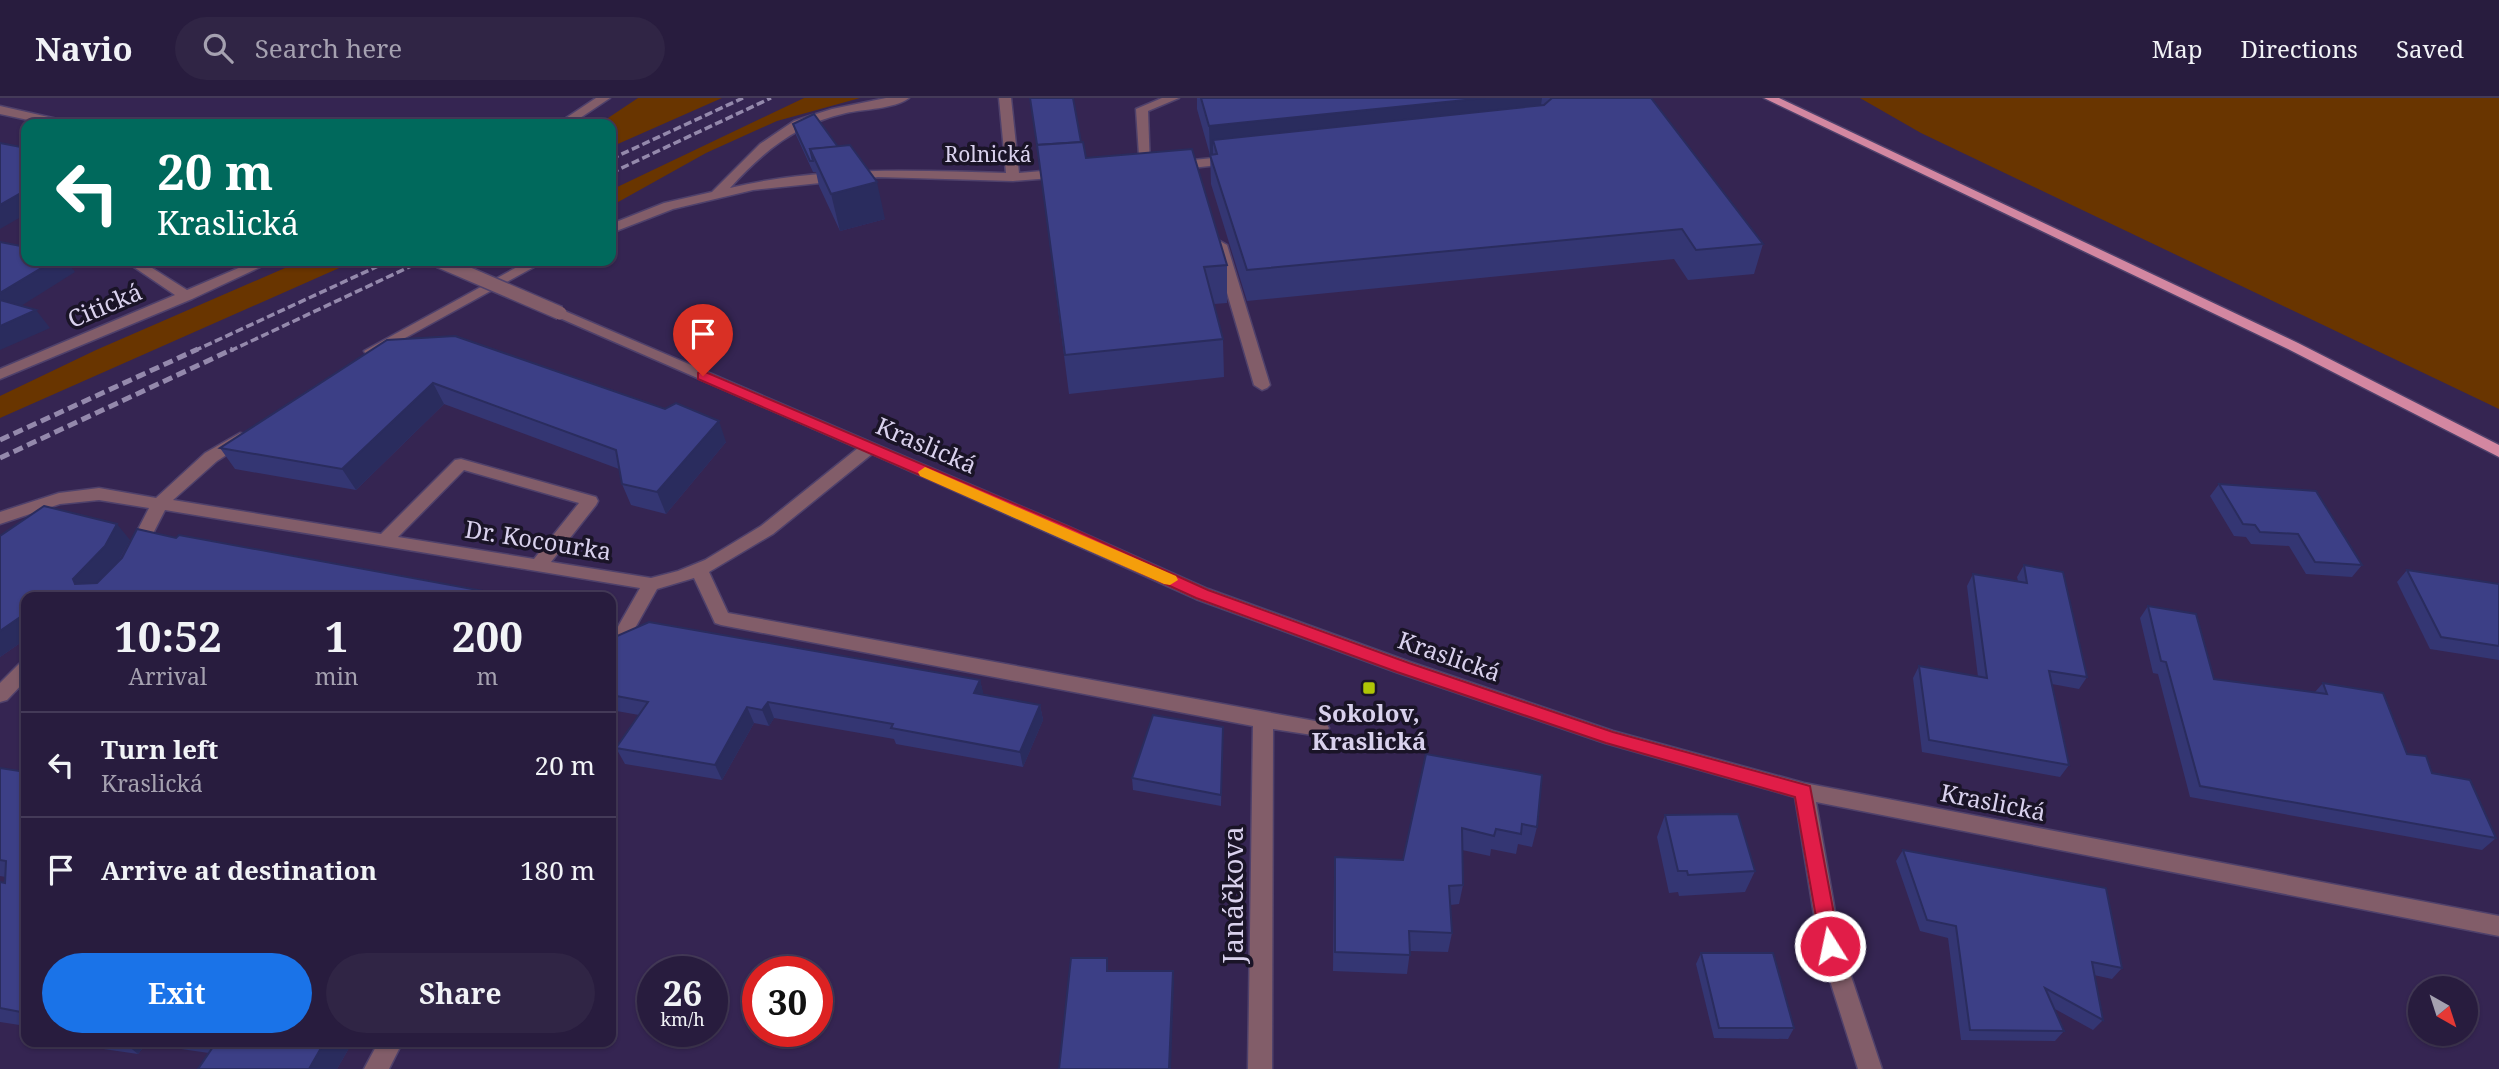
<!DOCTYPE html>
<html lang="en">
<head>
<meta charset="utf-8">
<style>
  :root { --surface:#281c3e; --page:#302545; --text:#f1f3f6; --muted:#a5a1b0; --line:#443a58; --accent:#1a73e8 }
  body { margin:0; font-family:"Noto Serif",serif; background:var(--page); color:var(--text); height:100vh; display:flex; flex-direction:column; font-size:26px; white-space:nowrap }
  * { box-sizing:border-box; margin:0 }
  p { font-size:23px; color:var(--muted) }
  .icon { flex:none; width:38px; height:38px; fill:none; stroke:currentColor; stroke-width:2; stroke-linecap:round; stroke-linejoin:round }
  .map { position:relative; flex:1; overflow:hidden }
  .drawer { position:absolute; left:21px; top:494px; width:595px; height:455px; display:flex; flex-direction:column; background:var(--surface); border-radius:14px; box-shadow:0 2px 5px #0004,0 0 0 2px var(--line) }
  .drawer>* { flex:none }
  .guide { position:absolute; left:21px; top:21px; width:595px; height:147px; border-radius:14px; box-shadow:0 2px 5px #0004,0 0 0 2px var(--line); background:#00695c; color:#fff; overflow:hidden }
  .needle { width:46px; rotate:141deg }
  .buttons { position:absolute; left:2408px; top:878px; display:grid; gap:14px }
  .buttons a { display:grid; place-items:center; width:70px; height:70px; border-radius:50%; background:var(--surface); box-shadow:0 2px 5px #0004,0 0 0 2px var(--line); font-size:35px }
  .speed { position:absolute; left:637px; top:858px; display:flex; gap:14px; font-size:35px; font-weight:700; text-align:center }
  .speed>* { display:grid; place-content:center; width:91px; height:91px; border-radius:50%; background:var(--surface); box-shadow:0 2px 5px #0004,0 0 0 2px var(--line); line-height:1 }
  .speed small { font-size:18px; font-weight:400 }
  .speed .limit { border:10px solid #d22; background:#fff; color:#111 }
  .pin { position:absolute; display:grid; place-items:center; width:60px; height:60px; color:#fff; margin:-72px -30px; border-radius:50% 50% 50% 0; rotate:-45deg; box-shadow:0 0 7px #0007 }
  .pin .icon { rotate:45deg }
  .me { position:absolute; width:77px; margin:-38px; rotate:350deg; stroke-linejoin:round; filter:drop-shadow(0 0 5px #0008) }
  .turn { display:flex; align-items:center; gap:24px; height:147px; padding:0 21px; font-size:32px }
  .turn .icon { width:91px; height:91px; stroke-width:2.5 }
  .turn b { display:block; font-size:49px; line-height:60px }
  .eta { display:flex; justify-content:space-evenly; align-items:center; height:119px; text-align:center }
  .eta b { font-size:42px; font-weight:700; line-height:49px }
  .primary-button { display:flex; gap:14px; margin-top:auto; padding:14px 21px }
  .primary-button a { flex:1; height:80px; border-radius:42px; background:var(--accent); color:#fff; font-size:28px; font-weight:700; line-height:80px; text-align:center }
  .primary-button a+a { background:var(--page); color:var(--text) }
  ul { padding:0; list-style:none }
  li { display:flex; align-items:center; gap:21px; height:105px; padding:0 21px; border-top:2px solid var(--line) }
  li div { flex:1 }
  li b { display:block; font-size:26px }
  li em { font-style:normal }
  header { display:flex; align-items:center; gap:42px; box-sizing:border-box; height:98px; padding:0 35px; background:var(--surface); border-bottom:2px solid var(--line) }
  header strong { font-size:33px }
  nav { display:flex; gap:38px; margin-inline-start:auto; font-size:24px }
  .search { width:490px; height:63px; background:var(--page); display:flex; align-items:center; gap:18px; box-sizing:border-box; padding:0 24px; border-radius:38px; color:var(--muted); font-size:26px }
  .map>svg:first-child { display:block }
</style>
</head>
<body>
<header>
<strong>Navio</strong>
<div class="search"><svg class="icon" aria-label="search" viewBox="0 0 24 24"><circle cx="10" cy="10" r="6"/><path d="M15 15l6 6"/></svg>Search here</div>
<nav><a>Map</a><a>Directions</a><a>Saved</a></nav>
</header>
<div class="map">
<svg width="2499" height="971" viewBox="0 0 2499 971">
  <rect width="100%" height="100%" fill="#352552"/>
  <g fill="#693500">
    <polygon points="638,0 722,0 611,49 611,26 599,26"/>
    <polygon points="804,0 860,0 777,23 706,55 611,108 611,92"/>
    <polygon points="1860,0 2499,0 2499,311 1921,35"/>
    <polygon points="301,163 355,163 0,320 0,298 96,252"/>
  </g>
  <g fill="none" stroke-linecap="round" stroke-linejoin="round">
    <g stroke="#4f416b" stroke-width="3">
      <g id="minor">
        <polygon points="596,0 610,0 571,26 557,26"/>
        <path d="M886 0H909C894 11 864 11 846 15 796 26 764 53 730 90 820 68 914 72 1006 75L999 0H1011L1019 75 1065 71 1071 75 1065 79 1013 83 878 79 753 92 673 111 611 135V126L664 105 712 94 760 46 794 23 832 11Z"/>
        <polygon points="1162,0 1179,0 1148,13 1150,70 1144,74 1140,73 1136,11"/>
        <polygon points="0,8 66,23 68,26 47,26 0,16"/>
        <polygon points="1233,58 1237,59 1237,65 1173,72 1167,68 1173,64"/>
        <polygon points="1220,143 1227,147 1270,287 1267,290 1262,292 1254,287 1213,147"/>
        <polygon points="125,163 141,163 187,192 255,163 273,163 192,201 0,281 0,271 175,197"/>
        <polygon points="528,163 545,163 376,256 366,256 364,253"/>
        <path d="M560 211 1069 429 1208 491 1410 564 1613 633 1804 685 2499 818V838L1816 704 1841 848 1882 971H1858L1819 848 1795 699 1605 645 1396 574 1196 501 872 356 773 436 709 474 728 515 1326 625 1329 630 1326 635 1319 638 1273 631 1272 971H1248L1253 628 721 527 715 525 694 480 657 491 617 562 611 564V541L640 490 165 412 142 457 136 459 127 453 149 410 99 402 60 406 0 426V414L59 395 99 390 156 400 205 355 240 335 246 336 248 340 246 344 217 363 173 402 381 436 455 362 461 361 596 399 598 403 596 407 551 464 651 480 678 473 705 462 761 428 858 350 555 218 553 215ZM464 372 579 405 534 461 398 439Z"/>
        <polygon points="26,564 26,582 7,602 0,604 0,585 19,566"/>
        <polygon points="379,943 403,943 389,971 364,971"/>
      </g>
    </g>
    <g stroke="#4f416b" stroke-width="3">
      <polygon id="major" points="1764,0 1779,0 2298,245 2499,347 2499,359 2288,251"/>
    </g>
    <use href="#minor" fill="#825d69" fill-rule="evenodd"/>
    <use href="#major" fill="#d387a1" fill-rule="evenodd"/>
    <g stroke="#9489ac" stroke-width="3.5" stroke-dasharray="8 3.5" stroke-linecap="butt">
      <polyline points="611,61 743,0"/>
      <polyline points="611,75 771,0"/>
      <polyline points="194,253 389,163"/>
      <polyline points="230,253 422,163"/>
    </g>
    <g stroke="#9489ac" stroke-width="5" stroke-dasharray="10 5" stroke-linecap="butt">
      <polyline points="0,342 198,251"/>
      <polyline points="0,360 233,251"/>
    </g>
    <g stroke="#4f416b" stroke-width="16" stroke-linecap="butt">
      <polyline id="minor-bridge" points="439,163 560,215"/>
    </g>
    <use href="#minor-bridge" stroke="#825d69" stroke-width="13"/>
  </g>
  <g fill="#343673">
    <polygon points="1197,0 1651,0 1763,146 1754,176 1688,182 1674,161 1247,203 1211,86 1210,57 1197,11"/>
    <polygon points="793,26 885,121 840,133 819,88 816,74 813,74 796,37"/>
    <polygon points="1081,44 1086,60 1227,167 1227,205 1214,206 1223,241 1224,279 1069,296 1040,71"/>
    <polygon points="387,242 726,344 666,416 631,407 622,386 619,371 444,306 356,392 235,371 220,350"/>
    <polygon points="2219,386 2362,467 2352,479 2306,476 2289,448 2251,446 2246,439 2234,438 2210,398"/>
    <polygon points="0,438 130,442 119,463 176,440 515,499 26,499 26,541 0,559"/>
    <polygon points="2024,467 2087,579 2079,591 2052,586 2069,667 2060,679 1922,654 1913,580 1919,568 1978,579 1967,488 1973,476 2018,483 2017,479"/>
    <polygon points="2407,472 2499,486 2499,562 2430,551 2397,484"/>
    <polygon points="2148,508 2214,581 2315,594 2323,585 2407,656 2432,675 2496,740 2482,752 2190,699 2158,576 2153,575 2140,520"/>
    <polygon points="611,547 980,582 983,596 1040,607 1043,622 1023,669 896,646 894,641 774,620 769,628 754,625 722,682 625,666 616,650 639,617 611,612"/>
    <polygon points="1223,629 1221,708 1133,692 1132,680"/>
    <polygon points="1426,656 1537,729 1532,749 1518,746 1516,756 1491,751 1490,758 1462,752 1463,787 1459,806 1450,807 1452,835 1448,854 1410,853 1407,876 1333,873 1334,779 1335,759 1403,762"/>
    <polygon points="0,670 26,674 26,928 0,924 0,784 5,785 6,779 0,778"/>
    <polygon points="1665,717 1755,773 1745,794 1679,798 1678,794 1669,795 1657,739"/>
    <polygon points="1903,752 2122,870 2112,881 2094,877 2103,922 2093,932 2055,911 2064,933 2055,943 1961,942 1948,840 1920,833 1896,763"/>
    <polygon points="1701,855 1794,930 1788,941 1714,940 1696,866"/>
    <polygon points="60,943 353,943 337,971 198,971 209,955 146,946 138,956 62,945"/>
  </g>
  <g fill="#2a2c5e">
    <polygon points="1485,0 1542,0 1539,22 1213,42 1213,57 1210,57 1209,28"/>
    <polygon points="877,84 885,121 840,133 831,96"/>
    <polygon points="26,92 26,116 0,131 0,107"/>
    <polygon points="53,163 67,163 75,174 5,218 0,211 0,195"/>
    <polygon points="36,212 50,230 0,252 0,228"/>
    <polygon points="433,285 444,306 356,392 342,371"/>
    <polygon points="719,323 726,344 666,416 657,394"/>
    <polygon points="117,426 130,442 118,464 87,497 75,486 73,481"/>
    <polygon points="26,515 26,541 0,559 0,533"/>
    <polygon points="980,582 984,598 974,595"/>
    <polygon points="768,604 774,620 769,628 762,612"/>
    <polygon points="1040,607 1043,622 1023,669 1020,654"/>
    <polygon points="747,609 754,625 722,682 715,667"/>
    <polygon points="1173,873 1174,884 1171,971 1169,971"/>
    <polygon points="122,943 142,943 146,946 138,956"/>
    <polygon points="325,943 353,943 337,971 309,971"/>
  </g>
  <g fill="#3c3f86" stroke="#2a2c5e" stroke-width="2">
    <polygon points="1030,0 1073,0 1081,44 1037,47 1039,60"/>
    <polygon points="1201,0 1485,0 1209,28"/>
    <polygon points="1552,0 1651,0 1763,146 1696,152 1682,131 1247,172 1210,57 1217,56 1213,42 1544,7"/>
    <polygon points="814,16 838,49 810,51 813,63 810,63 793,26"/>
    <polygon points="1083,44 1086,60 1192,51 1227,167 1204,169 1223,241 1065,257 1037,47"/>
    <polygon points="0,45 26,50 26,92 0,107"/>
    <polygon points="850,47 877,84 831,96 810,51"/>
    <polygon points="0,144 26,149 26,163 53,163 0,195"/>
    <polygon points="0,202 36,212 0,228"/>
    <polygon points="455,238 665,311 676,305 719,323 657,394 622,386 616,352 433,285 342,371 220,350 387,242"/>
    <polygon points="2219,386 2316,393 2362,467 2315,464 2298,436 2260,434 2255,427 2243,426"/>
    <polygon points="44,408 117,426 105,448 73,481 75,486 97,485 122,460 137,431 176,440 179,437 515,499 76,499 57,495 51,499 26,499 26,515 0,533 0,438"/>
    <polygon points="2024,467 2063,474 2087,579 2049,573 2069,667 1929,642 1919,568 1987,580 1973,476 2027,485"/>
    <polygon points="2407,472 2499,486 2499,548 2441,539"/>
    <polygon points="2148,508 2196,516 2214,581 2327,596 2323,585 2383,595 2407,656 2426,658 2432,675 2470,682 2496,740 2200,688 2166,564 2161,563"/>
    <polygon points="649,524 980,582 974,595 1040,607 1020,654 891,630 893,626 768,604 762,612 747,609 715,667 616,650 648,604 611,597 611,547 617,538"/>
    <polygon points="1153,617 1223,629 1221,697 1132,680"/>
    <polygon points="1426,656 1542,677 1537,729 1522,726 1521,736 1496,731 1494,738 1462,730 1463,787 1449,788 1452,835 1409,833 1410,857 1335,854 1335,759 1403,762"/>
    <polygon points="0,670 26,674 26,915 0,910 0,784 5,785 6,763 0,762"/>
    <polygon points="1738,716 1755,773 1688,777 1687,773 1678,773 1665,717"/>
    <polygon points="1903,752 2106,790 2122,870 2092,864 2103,922 2045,890 2064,933 1970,932 1956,828 1927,822"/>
    <polygon points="1701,855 1773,855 1794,930 1719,930"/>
    <polygon points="1071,860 1107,860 1107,873 1173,873 1169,971 1059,971"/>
    <polygon points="217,943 325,943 309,971 198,971"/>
  </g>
  <polygon fill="#e11d48" stroke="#92132f" stroke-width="2" points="703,273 1069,429 1208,492 1409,565 1613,634 1810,688 1840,848 1838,855 1830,857 1823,855 1821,848 1795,699 1606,645 1397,574 1196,500 1058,437 698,281 698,275"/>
  <polygon fill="#f59e0b" points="925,369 1176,478 1178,482 1170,487 1164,486 920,378 918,374"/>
  <rect fill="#afc506" stroke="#1a1427" stroke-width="2.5" x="1362" y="583" width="14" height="14" rx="3.5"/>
  <g text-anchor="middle" stroke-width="7" stroke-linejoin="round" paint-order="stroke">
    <g font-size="21" fill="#d9d1ed" stroke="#1a1427">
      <text x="988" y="64">Rolnická</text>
    </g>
    <g font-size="24" fill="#d9d1ed" stroke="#1a1427">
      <text transform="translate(105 208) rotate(-23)" y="8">Citická</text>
      <text transform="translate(926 348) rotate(23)" y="8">Kraslická</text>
      <text transform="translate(538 443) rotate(9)" y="8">Dr. Kocourka</text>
      <text transform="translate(1449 559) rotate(19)" y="8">Kraslická</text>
      <text transform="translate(1993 705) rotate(11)" y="8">Kraslická</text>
    </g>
    <g font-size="24" font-weight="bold" fill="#d9d1ed" stroke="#1a1427">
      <text x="1369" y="624">Sokolov,<tspan x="1369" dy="28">Kraslická</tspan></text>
    </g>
    <g font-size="28" fill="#d9d1ed" stroke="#1a1427">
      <text transform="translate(1233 797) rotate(-90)" y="10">Janáčkova</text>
    </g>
  </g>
</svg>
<div class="buttons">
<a><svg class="needle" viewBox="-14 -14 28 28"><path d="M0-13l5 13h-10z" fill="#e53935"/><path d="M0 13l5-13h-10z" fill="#a5a1b0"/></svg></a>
</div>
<div class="speed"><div>26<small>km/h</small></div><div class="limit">30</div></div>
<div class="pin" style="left:703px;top:278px;background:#d93025"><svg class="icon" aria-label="arrive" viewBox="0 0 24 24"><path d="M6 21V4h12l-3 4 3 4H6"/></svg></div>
<svg class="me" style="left:1830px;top:848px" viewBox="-20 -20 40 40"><circle r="17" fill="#e11d48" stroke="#fff" stroke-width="3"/><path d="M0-11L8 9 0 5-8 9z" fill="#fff"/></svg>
<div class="guide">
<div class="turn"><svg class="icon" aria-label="left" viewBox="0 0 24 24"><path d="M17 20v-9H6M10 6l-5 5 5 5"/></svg><div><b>20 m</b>Kraslická</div></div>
</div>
<section class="drawer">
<div class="eta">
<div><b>10:52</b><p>Arrival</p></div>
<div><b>1</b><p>min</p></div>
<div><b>200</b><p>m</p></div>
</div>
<ul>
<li><svg class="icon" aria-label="left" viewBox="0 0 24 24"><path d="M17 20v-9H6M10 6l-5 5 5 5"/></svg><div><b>Turn left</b><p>Kraslická</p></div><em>20 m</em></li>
<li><svg class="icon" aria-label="arrive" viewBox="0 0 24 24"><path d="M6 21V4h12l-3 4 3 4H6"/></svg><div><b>Arrive at destination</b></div><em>180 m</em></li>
</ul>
<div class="primary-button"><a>Exit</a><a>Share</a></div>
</section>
</div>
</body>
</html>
